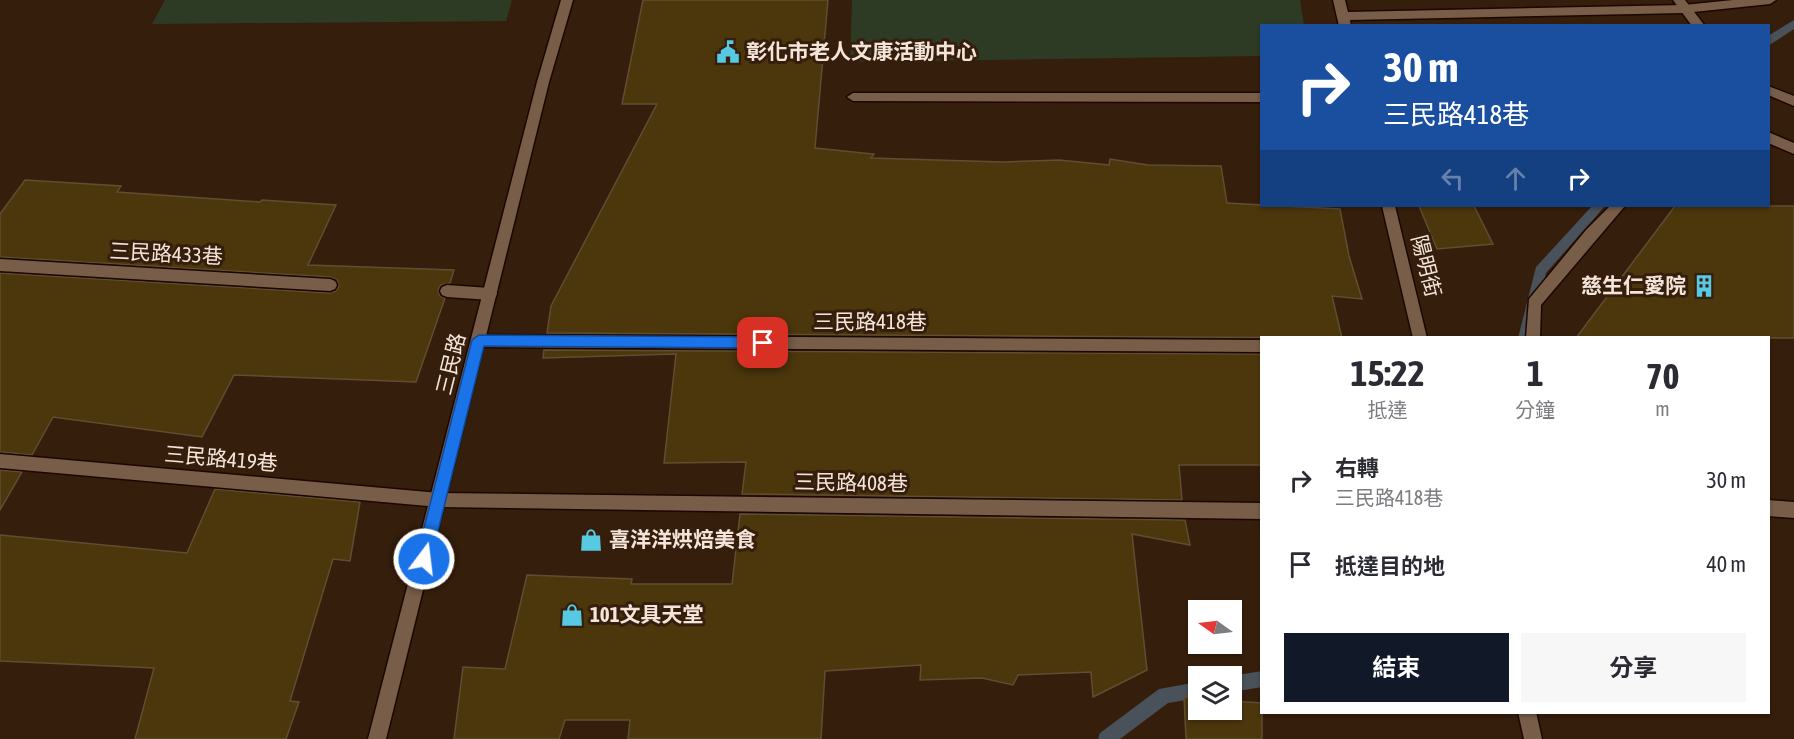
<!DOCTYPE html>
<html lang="zh-TW">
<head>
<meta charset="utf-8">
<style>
  :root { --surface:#fff; --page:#f7f7f7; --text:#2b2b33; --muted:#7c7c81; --accent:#111827 }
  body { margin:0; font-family:"Asap Condensed","Noto Sans TC",sans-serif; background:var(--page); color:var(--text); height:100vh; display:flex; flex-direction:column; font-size:22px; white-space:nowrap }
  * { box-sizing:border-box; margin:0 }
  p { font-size:20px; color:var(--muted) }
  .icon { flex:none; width:33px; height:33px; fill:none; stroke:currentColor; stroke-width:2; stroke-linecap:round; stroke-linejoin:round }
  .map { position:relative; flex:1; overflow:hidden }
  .drawer { position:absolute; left:1260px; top:336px; width:510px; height:378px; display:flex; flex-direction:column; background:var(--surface); border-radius:0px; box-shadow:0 2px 4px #0004 }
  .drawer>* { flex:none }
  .banner { position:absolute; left:1260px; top:24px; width:510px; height:183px; border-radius:0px; box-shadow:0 2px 4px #0004; background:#1a4fa0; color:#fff; overflow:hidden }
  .needle { width:39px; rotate:284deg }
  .fabs { position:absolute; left:1188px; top:600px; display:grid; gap:12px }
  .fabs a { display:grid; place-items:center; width:54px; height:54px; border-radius:0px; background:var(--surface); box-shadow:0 2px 4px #0004; font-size:30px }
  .pin { position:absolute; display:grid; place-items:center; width:51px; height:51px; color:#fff; margin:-26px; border-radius:12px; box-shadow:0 3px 9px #0006 }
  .me { position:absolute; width:66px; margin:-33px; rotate:15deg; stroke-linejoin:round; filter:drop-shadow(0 0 4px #0008) }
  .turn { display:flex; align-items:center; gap:21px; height:126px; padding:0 24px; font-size:27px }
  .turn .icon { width:78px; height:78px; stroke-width:2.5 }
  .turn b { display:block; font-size:42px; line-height:51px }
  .lanes { display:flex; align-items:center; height:57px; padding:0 24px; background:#0003; justify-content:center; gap:30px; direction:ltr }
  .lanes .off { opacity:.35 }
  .eta { display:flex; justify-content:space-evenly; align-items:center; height:102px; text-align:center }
  .eta b { font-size:36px; font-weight:700; line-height:42px }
  .action { display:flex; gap:12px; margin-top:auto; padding:12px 24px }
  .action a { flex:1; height:69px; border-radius:0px; background:var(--accent); color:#fff; font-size:24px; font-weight:700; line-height:69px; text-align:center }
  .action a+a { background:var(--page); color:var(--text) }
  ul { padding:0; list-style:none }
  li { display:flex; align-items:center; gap:18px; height:84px; padding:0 24px }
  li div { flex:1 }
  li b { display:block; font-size:22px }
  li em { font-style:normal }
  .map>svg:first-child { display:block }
</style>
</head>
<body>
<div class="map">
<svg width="1794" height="739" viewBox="0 0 1794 739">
  <rect width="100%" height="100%" fill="#351e0b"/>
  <g fill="#2d3b25">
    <polygon points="165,0 512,0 506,21 152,24"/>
    <polygon points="852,0 1300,0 1304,25 1262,26 1261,56 850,62"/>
  </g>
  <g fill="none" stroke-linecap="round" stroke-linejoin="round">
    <g fill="#49515b" fill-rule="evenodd">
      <polygon points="1794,20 1794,29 1768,46 1768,36"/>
      <polygon points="1592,206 1605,206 1546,273 1532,338 1518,338 1536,267"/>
      <polygon points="1262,671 1262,687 1232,692 1231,676"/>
      <polygon points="1198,682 1198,698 1168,703 1120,739 1098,739 1100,733 1159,689"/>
    </g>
  </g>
  <g fill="#4c360c" stroke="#5f4e32" stroke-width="1.5">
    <polygon points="643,0 828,0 815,148 874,154 871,158 1003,162 1059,160 1109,165 1110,159 1148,165 1221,166 1227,203 1340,209 1349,256 1362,299 1332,296 1342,338 547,333 551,306 657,104 622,104"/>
    <polygon points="25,180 121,186 117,192 260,202 262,200 336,205 308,265 454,270 450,283 441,285 438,290 440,296 445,298 416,382 234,375 202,437 53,417 32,455 0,452 0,273 330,293 336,291 339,286 337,280 330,277 0,257 0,214"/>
    <polygon points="1419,206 1474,206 1493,244 1437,249"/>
    <polygon points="1675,206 1794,206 1794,338 1576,338"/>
    <polygon points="544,350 1262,354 1262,465 1179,465 1182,500 742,494 746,462 664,463 676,354 543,358"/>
    <polygon points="0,470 22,472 0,510"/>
    <polygon points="215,489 360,502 350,561 333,559 290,701 299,702 286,739 135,739 154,668 0,661 0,535 187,553"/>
    <polygon points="740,514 1185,520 1190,545 1132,534 1147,670 1093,697 1091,672 1018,675 1013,685 982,678 920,680 921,665 825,671 821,739 628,739 630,720 565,720 559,739 454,739 463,667 505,669 527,575 632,579 631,584 732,584"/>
    <polygon points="1184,697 1198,698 1198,710 1232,710 1232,701 1262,703 1262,739 1186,739"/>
  </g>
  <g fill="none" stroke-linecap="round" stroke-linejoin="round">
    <g stroke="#1c0700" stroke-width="3">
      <g id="service">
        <polygon points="1673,0 1685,0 1705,26 1692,26"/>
        <polygon points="1768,86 1794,96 1794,106 1768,95"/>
        <polygon points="853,93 1262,93 1262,102 853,101 847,97"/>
        <polygon points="1768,132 1794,143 1794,154 1768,143"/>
        <polygon points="1610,206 1625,206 1541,305 1540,338 1526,338 1529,299 1586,230"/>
        <polygon points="0,259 330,279 335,281 337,285 335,289 330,291 0,271"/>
        <polygon points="447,285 490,288 495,290 497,294 495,298 490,300 447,297 442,295 440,291 442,287"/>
        <polygon points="479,335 1262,340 1262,352 479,347 474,345 472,341 474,337"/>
        <polygon points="0,454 439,493 1262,503 1262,519 439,507 0,468"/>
      </g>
    </g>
    <g stroke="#1c0700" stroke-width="3">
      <g id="minor">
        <polygon points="1333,0 1345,0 1348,12 1684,5 1733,0 1776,0 1770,4 1684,13 1350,20 1351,26 1339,26"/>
        <polygon points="1382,206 1395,206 1427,338 1413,338"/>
        <polygon points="1768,500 1794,502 1794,518 1768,516"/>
        <polygon points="1518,712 1536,712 1542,739 1524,739"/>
      </g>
    </g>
    <g stroke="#1c0700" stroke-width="3">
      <polygon id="tertiary" points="561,0 573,0 549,82 386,739 368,739 537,82"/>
    </g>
    <use href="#service" fill="#785d48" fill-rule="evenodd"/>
    <use href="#minor" fill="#785d48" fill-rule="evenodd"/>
    <use href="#tertiary" fill="#785d48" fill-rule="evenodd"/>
  </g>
  <polygon fill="#1a73e8" stroke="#114b97" stroke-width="1.5" points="479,335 763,337 770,343 763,348 484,346 431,559 429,564 424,566 418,564 416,559 472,340"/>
  <defs>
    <g id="civic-bare" transform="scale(1.8)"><path d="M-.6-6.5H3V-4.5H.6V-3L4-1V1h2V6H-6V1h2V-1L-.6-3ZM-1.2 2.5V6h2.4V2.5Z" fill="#58c9e3" stroke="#351e0b" stroke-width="2.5" paint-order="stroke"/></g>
    <g id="building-bare" transform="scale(1.8)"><path d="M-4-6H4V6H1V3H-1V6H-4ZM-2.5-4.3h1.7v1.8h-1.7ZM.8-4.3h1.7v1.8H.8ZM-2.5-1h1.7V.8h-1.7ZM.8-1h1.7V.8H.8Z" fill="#58c9e3" stroke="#351e0b" stroke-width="2.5" paint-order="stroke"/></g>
    <g id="shop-bare" transform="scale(1.8)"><path d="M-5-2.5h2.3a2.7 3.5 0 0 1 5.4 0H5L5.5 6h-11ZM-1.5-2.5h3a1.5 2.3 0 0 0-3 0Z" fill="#58c9e3" stroke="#351e0b" stroke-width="2.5" paint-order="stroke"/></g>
  </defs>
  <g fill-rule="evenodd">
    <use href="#civic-bare" x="728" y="52"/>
    <use href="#building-bare" x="1704" y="286"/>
    <use href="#shop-bare" x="591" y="540"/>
    <use href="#shop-bare" x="572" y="615"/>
  </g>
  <g text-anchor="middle" stroke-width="6" stroke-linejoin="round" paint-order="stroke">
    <g font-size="21" font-weight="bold" fill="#f4e4d9" stroke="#351e0b" text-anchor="start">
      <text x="746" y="59">彰化市老人文康活動中心</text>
      <text x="1686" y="293" text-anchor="end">慈生仁愛院</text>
      <text x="609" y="547">喜洋洋烘焙美食</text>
      <text x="590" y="622">101文具天堂</text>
    </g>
    <g font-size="21" fill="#f4e4d9" stroke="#351e0b">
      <text transform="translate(166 254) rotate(3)" y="7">三民路433巷</text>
      <text transform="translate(1426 266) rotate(76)" y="7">陽明街</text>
      <text x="870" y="329">三民路418巷</text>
      <text transform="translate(451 364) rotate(-76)" y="7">三民路</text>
      <text transform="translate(221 459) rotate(5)" y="7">三民路419巷</text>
      <text transform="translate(851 483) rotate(1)" y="7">三民路408巷</text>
    </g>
  </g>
</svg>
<div class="fabs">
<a><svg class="needle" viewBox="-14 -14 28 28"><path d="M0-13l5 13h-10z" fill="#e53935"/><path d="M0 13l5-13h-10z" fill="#7c7c81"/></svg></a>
<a><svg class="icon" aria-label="layers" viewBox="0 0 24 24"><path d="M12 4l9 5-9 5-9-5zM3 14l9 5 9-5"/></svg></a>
</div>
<div class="pin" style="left:763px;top:343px;background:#d93025"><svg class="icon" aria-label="arrive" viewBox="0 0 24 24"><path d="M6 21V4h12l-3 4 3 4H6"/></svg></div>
<svg class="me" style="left:424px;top:559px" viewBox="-20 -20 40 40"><circle r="17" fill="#1a73e8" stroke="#fff" stroke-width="3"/><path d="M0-11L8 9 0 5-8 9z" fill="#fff"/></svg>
<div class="banner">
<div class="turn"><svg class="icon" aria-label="right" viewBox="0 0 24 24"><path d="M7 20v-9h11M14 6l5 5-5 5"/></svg><div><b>30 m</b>三民路418巷</div></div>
<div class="lanes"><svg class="icon off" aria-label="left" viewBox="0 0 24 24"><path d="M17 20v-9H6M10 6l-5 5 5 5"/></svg><svg class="icon off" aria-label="ahead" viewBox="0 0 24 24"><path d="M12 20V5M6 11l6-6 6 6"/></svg><svg class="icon" aria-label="right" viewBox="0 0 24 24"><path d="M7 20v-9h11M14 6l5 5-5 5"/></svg></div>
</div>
<section class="drawer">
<div class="eta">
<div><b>15:22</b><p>抵達</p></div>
<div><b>1</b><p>分鐘</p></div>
<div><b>70</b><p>m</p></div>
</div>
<ul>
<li><svg class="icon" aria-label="right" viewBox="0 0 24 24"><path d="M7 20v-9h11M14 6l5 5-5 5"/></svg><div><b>右轉</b><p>三民路418巷</p></div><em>30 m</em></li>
<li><svg class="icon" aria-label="arrive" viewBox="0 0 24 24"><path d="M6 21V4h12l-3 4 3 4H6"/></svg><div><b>抵達目的地</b></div><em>40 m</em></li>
</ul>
<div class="action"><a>結束</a><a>分享</a></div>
</section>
</div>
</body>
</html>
